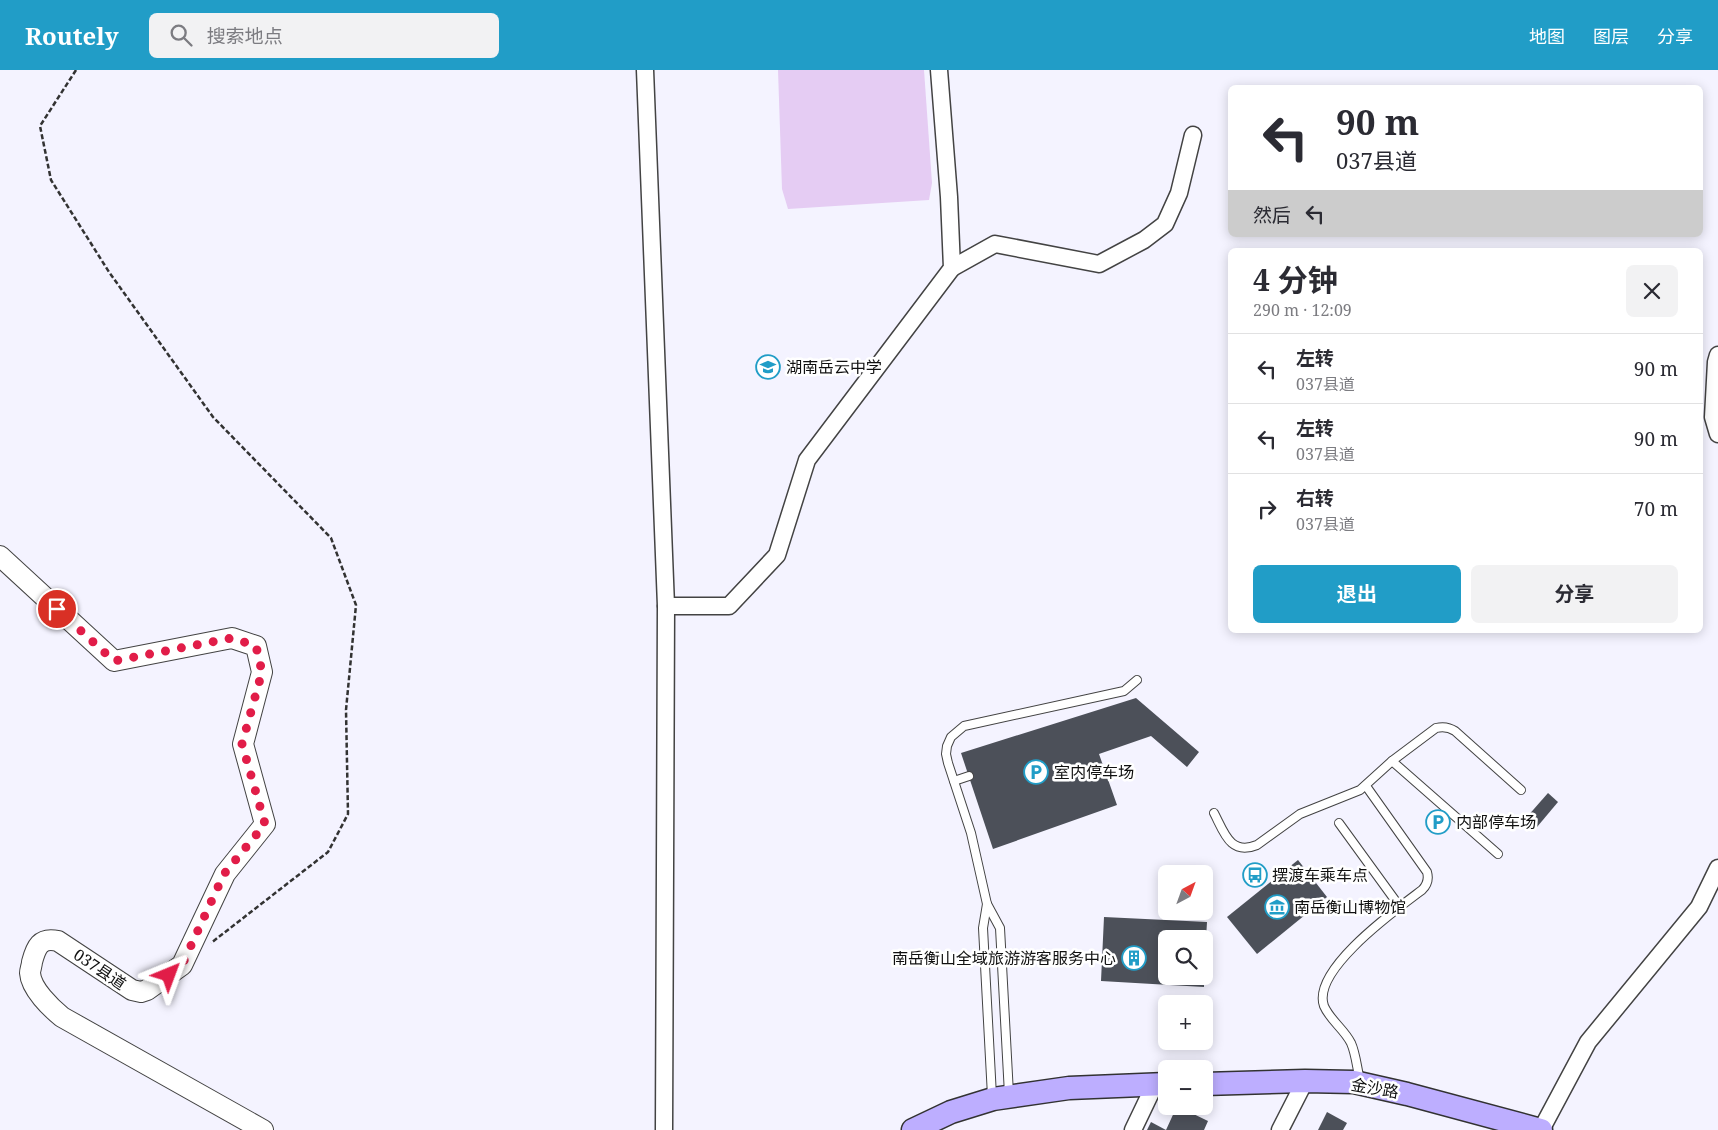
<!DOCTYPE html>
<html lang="zh">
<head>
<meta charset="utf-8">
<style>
  :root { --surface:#fff; --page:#f2f2f3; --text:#2b2b33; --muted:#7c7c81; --line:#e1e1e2; --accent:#219dc7 }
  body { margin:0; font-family:"Noto Serif","Noto Sans SC",serif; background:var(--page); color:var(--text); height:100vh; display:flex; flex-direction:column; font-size:19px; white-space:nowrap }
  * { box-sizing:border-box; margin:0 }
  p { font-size:16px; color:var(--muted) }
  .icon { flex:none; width:28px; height:28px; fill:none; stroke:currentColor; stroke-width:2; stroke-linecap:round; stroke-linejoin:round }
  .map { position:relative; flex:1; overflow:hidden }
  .panel { position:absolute; left:1228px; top:178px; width:475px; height:385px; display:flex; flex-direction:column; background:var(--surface); border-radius:8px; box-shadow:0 2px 12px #0003 }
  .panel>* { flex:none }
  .hud { position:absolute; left:1228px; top:15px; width:475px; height:152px; border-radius:8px; box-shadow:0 2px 12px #0003; background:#fff; color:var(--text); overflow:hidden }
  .needle { width:32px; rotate:41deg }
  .controls { position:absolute; left:1158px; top:795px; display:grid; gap:10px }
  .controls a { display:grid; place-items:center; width:55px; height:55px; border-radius:8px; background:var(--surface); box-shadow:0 2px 12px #0003; font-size:25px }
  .pin { position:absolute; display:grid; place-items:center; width:42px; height:42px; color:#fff; margin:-21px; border:2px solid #fff; border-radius:50%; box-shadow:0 1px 5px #0007 }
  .me { position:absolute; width:55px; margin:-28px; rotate:44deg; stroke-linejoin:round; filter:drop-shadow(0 0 4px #0008) }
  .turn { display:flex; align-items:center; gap:18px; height:105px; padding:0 25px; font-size:22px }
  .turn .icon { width:65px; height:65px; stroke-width:2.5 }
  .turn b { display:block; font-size:35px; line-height:42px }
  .then { display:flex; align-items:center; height:48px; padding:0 25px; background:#0003; gap:10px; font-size:19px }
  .round { display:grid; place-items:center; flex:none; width:52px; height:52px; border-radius:8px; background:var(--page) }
  .headline { display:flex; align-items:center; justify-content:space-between; height:85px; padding:0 25px }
  h1 { font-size:30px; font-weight:700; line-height:38px }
  .cta { display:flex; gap:10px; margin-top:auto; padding:10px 25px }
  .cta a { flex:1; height:58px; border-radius:8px; background:var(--accent); color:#fff; font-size:20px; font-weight:700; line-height:58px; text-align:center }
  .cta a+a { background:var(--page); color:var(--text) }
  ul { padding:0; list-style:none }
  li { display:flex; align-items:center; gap:15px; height:70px; padding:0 25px; border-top:1px solid var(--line) }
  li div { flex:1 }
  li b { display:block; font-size:19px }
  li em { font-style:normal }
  header { display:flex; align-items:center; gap:30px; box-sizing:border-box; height:70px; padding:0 25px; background:var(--accent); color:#fff }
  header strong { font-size:24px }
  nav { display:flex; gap:28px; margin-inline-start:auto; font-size:18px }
  .search { width:350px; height:45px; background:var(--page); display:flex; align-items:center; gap:12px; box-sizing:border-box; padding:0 18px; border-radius:8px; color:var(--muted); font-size:19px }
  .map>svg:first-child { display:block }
</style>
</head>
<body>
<header>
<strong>Routely</strong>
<div class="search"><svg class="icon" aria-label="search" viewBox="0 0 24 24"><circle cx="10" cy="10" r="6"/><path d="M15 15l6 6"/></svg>搜索地点</div>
<nav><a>地图</a><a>图层</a><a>分享</a></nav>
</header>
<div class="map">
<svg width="1718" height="1060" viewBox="0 0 1718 1060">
  <rect width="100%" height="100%" fill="#f4f3ff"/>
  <polygon fill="#e5ccf3" points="778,0 924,0 932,113 929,130 788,139 782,119"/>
  <g fill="#4c5059">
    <polygon points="1136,628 1199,682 1187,697 1151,666 1099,684 1117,735 993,779 961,683"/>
    <polygon points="1548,723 1558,732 1537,757 1526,748"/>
    <polygon points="1298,790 1327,827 1257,884 1227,847"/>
    <polygon points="1104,847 1207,852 1205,886 1204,886 1204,869 1166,869 1166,906 1204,906 1204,917 1101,911"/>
    <polygon points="1177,1036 1208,1051 1204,1060 1147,1060 1151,1052 1166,1060"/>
    <polygon points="1327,1042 1347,1053 1343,1060 1318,1060"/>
  </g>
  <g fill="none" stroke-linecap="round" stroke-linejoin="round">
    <g stroke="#434343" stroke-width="10">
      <g id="service">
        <polyline points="1392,691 1498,784"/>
        <polyline points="954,711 969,706"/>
        <path d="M1214 743C1224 762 1230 786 1257 775L1300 744 1360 720 1392 691 1436 658C1444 656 1449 657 1455 661L1521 720"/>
        <polyline points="1339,753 1400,837"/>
        <polyline points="987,834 983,858 992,1026"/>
        <path d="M1360 1010C1357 999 1356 984 1351 973 1344 959 1330 950 1324 936 1311 900 1397 839 1422 820 1427 815 1429 809 1427 802L1366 716"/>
        <polyline points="1009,1024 1000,858 987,834 971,763 948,693 946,684 947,676 951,667 964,656 1124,621 1137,610"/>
      </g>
    </g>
    <g stroke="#434343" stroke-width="19">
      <g id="minor">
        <polyline points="645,0 666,536 664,1060"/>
        <polyline points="952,198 995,174 1099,194 1144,170 1165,154 1179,123 1193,65"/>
        <polyline points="1718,285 1716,292 1713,347 1718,364"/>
        <polyline points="666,536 729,536 777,485 807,390 952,198 949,127 939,0"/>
        <polyline points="1133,1060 1155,1014"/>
        <polyline points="1280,1060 1305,1011"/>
        <polyline points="1541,1060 1588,972 1699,837 1718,798"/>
      </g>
    </g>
    <g stroke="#434343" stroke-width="22">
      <path id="tertiary" d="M0 486 114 591 232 568 256 576 262 602 243 674 265 754 225 804 182 895 147 920 141 922 132 920 58 871C40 867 36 877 32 892 32 895 30 900 30 903 31 919 51 938 62 947L263 1060"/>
    </g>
    <g stroke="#323232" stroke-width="25">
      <g id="secondary">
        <polyline points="1204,1014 1305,1011 1354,1012 1407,1024 1541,1060"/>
        <polyline points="913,1060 951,1042 993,1029 1069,1018 1166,1014"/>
      </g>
    </g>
    <polyline stroke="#323232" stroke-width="2.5" stroke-dasharray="5 2.5" stroke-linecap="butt" points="76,0 40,56 51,110 109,202 213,347 331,468 356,535 346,640 348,744 328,782 211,873"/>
    <use href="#service" stroke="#fff" stroke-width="8"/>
    <use href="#minor" stroke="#fff" stroke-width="16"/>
    <use href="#tertiary" stroke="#fff" stroke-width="20"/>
    <use href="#secondary" stroke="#bdaeff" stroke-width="22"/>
  </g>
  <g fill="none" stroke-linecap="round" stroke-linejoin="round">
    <polyline stroke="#e11d48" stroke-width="9" stroke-dasharray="0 16.2" points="57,539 114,591 232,568 256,576 262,602 242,674 265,754 224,804 182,895 169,905"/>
  </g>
  <defs>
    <g id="school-ring" transform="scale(1.25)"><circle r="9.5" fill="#fff" stroke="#219dc7" stroke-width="1.5"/><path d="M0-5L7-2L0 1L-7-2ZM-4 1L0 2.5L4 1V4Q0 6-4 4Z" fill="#219dc7"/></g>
    <g id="parking-ring" transform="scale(1.25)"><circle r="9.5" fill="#fff" stroke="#219dc7" stroke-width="1.5"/><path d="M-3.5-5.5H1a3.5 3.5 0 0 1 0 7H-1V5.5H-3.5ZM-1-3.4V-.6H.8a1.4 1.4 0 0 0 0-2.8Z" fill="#219dc7"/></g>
    <g id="bus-ring" transform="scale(1.25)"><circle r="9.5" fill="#fff" stroke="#219dc7" stroke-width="1.5"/><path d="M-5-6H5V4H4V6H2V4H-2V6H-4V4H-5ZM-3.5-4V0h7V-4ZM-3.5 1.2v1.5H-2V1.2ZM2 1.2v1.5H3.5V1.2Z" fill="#219dc7"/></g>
    <g id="museum-ring" transform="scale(1.25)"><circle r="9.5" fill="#fff" stroke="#219dc7" stroke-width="1.5"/><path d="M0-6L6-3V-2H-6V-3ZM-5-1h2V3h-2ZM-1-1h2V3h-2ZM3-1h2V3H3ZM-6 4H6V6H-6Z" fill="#219dc7"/></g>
    <g id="building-ring" transform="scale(1.25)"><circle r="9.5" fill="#fff" stroke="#219dc7" stroke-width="1.5"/><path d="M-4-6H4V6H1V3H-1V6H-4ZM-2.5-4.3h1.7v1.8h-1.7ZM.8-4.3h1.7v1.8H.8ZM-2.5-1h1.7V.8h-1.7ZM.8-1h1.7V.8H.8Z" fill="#219dc7"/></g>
  </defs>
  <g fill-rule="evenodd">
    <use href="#school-ring" x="768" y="297"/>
    <use href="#parking-ring" x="1036" y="702"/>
    <use href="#parking-ring" x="1438" y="752"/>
    <use href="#bus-ring" x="1255" y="805"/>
    <use href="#museum-ring" x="1277" y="837"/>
    <use href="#building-ring" x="1134" y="888"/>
  </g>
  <g text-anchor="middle" stroke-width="5" stroke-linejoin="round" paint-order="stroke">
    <g font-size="16" fill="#101010" stroke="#fff" text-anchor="start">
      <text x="786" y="303">湖南岳云中学</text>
      <text x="1054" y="708">室内停车场</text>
      <text x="1456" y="758">内部停车场</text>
      <text x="1272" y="811">摆渡车乘车点</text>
      <text x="1294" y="843">南岳衡山博物馆</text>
      <text x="1116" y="894" text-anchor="end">南岳衡山全域旅游游客服务中心</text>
    </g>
    <g font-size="16" fill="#101010" stroke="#fff">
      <text transform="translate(100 899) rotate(34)" y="6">037县道</text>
      <text transform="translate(1375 1018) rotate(10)" y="6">金沙路</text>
    </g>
  </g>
</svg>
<div class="controls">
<a><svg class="needle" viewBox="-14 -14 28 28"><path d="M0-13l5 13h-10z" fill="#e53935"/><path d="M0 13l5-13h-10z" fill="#7c7c81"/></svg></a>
<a><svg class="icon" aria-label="search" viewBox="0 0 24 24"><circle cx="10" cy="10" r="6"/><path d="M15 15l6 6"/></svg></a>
<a>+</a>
<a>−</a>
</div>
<div class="pin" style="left:57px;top:539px;background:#d93025"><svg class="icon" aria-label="arrive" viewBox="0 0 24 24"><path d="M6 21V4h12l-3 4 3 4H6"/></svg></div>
<svg class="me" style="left:169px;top:905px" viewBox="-20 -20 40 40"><path d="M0-17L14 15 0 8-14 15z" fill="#e11d48" stroke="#fff" stroke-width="4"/></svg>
<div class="hud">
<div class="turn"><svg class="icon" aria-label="left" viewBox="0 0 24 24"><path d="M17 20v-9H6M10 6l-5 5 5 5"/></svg><div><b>90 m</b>037县道</div></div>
<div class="then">然后<svg class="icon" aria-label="left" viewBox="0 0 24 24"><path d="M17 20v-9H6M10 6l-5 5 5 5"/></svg></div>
</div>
<section class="panel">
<div class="headline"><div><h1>4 分钟</h1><p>290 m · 12:09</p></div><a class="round"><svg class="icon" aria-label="close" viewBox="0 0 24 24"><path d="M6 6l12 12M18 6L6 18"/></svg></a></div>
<ul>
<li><svg class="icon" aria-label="left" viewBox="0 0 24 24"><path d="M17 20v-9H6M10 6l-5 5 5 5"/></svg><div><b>左转</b><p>037县道</p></div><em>90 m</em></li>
<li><svg class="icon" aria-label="left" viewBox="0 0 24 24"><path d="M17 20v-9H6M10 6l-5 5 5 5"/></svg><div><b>左转</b><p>037县道</p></div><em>90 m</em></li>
<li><svg class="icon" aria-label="right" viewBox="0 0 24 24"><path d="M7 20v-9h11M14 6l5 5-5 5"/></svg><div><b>右转</b><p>037县道</p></div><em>70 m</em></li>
</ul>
<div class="cta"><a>退出</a><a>分享</a></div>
</section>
</div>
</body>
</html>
